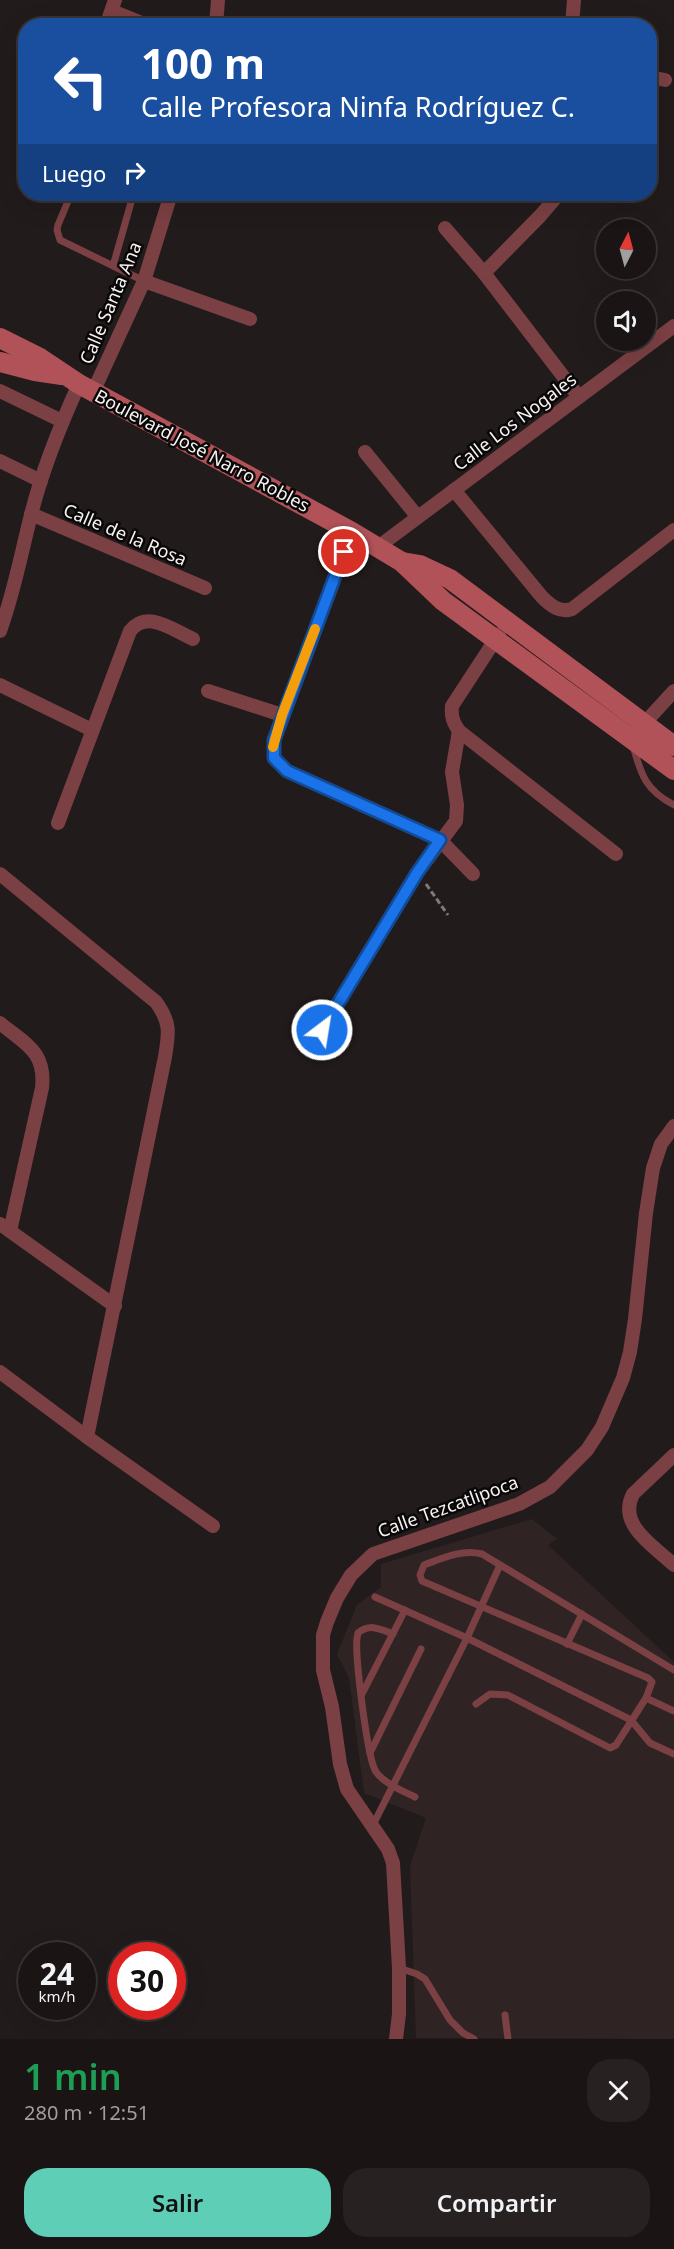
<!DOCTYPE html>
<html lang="es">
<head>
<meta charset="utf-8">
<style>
  :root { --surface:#1a1414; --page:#272122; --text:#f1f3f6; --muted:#9f9ea0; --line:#383334; --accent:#5eceb7 }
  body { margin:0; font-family:"Noto Sans",sans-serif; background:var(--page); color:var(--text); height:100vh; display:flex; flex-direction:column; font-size:22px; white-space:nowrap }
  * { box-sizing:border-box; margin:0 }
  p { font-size:20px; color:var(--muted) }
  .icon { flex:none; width:33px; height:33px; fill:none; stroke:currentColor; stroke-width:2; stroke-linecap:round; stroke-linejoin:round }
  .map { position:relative; height:2039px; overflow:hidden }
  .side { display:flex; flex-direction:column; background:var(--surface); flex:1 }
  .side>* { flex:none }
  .hud { position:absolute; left:18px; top:18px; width:639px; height:183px; border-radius:24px; box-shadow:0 6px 24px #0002,0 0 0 2px var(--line); background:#1a4fa0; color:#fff; overflow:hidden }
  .needle { width:39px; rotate:6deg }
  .buttons { position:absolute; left:596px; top:219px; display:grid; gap:12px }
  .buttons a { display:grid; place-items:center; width:60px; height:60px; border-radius:50%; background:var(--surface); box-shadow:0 6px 24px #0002,0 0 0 2px var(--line); font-size:30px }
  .speed { position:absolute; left:18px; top:1942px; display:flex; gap:12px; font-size:30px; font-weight:700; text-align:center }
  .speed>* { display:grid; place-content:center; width:78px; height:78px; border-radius:50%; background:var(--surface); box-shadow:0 6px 24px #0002,0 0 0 2px var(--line); line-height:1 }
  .speed small { font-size:15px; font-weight:400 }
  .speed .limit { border:9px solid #d22; background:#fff; color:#111 }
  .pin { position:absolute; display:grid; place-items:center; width:51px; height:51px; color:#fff; margin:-26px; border:3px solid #fff; border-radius:50%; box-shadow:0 2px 6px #0007 }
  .me { position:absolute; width:66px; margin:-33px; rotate:31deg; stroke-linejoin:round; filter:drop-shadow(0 0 4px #0008) }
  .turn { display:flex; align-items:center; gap:21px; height:126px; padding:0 24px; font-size:27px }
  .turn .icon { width:78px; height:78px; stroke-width:2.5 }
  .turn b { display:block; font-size:42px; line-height:51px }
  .then { display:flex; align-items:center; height:57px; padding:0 24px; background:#0003; gap:12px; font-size:22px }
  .round { display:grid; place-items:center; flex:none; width:63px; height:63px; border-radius:24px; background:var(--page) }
  .summary { display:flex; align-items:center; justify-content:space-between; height:102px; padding:0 24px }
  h1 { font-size:36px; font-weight:600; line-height:45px; color:#1e9e55 }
  .action { display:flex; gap:12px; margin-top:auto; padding:12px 24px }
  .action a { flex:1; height:69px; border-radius:24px; background:var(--accent); color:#111; font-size:24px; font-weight:600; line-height:69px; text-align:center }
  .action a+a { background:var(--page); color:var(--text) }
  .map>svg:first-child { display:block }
</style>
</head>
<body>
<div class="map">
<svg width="674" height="2039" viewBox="0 0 674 2039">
  <rect width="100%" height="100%" fill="#221b1b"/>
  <polygon fill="#302323" points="532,1519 557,1539 548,1545 674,1662 674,2039 416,2038 410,1866 426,1818 364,1793 349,1678 337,1654 357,1605 381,1587 381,1564"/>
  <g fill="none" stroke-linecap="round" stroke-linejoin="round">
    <polyline stroke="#7f7979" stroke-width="3" stroke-dasharray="6 3" stroke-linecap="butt" points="426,884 448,915"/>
    <g stroke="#7b4043" stroke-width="7">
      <polyline points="71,194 58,225 57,230 60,240 144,281"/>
      <polyline points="113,266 132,199 130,194"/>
      <path d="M633 746C641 774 645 790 674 805"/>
      <polyline points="375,1597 467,1638 631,1720 650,1743 674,1754"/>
      <path d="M393 1634C380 1629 370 1623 358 1633L357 1638C355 1656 367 1758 376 1772 385 1784 403 1791 415 1797"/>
      <polyline points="567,1644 582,1614"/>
      <polyline points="362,1694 405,1610"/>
      <polyline points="646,1698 674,1711"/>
      <path d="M476 1704 490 1694 508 1695 610 1748 616 1745 646 1698 652 1682 648 1678 422 1581 420 1575 424 1565C443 1558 462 1549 482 1554L674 1670"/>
      <polyline points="370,1753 421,1649"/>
      <polyline points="372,1827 467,1638 500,1565"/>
      <polyline points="399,1968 417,1974 425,1979 450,2020 463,2033 474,2039"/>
      <polyline points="505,2015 508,2039"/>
    </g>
    <g stroke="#7b4043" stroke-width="14">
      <polyline points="112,11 149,26"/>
      <polyline points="106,26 115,0"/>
      <polyline points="216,26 218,0"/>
      <polyline points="572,26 574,0"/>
      <polyline points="650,77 665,80"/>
      <polyline points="445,228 484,273 579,397"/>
      <polyline points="484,273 540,216 559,194"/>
      <polyline points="144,281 250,319"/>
      <polyline points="0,391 62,421"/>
      <polyline points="93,392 144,281 171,194"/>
      <polyline points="365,452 417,516"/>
      <polyline points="0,461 41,481"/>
      <path d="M454 490 542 597C551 606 560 613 572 609L674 530"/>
      <polyline points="31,514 205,588"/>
      <polyline points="352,532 274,740 274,758 287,771 440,840 473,874"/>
      <polyline points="378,547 674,326"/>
      <path d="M0 631C14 593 21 554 31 515 42 470 60 426 79 384"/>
      <path d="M499 634 452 706C451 717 453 722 459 731L616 854"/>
      <polyline points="0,685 92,730"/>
      <polyline points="208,691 282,715"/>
      <polyline points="640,728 674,691"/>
      <path d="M58 823 130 631C147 609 173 630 193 639"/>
      <path d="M0 874 156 1002C171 1023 169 1032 165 1057L87 1437"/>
      <path d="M0 1023C25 1044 46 1051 42 1088L10 1231"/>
      <polyline points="322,1030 417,873 456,821 457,805 452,772 459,731"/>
      <polyline points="0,1224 115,1306"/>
      <polyline points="0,1372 87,1437 213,1526"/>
      <path d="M674 1455 633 1494C617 1525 654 1546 674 1565"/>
      <polyline points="396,2039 399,2014 399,1968 393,1863 388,1849 347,1789 340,1764 332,1707 323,1670 323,1635 327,1622 337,1598 351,1575 373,1554 519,1504 550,1487 587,1450 602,1427 623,1378 630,1352 635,1319 646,1213 653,1168 661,1144 674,1126"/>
    </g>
    <g stroke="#b05258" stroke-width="20">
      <polyline points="0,338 40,358 79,384 352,532 402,562 443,601 674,770"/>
      <polyline points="0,362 35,371 62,375"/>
      <polyline points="402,562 420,565 450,579 674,746"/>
    </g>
  </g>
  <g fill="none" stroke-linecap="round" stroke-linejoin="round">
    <g stroke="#114b97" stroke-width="15">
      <polyline id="route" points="322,1030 417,873 440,840 287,771 274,758 274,740 344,552"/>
    </g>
    <use href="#route" stroke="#1a73e8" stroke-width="10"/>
    <polyline stroke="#f59e0b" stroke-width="10" points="273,747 282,715 315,629"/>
  </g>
  <g text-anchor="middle" stroke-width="5" stroke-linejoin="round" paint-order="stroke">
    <g font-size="18" fill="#f8f3f3" stroke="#090707">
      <text transform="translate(111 303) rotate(-67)" y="6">Calle Santa Ana</text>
      <text transform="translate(515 422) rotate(-37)" y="6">Calle Los Nogales</text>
      <text transform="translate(202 451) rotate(28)" y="6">Boulevard José Narro Robles</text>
      <text transform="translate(125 535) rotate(23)" y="6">Calle de la Rosa</text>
      <text transform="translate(448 1507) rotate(-20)" y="6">Calle Tezcatlipoca</text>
    </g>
  </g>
</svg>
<div class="buttons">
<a><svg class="needle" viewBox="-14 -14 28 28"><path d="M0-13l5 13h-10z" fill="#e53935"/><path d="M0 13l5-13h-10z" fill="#9f9ea0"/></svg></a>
<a><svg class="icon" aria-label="sound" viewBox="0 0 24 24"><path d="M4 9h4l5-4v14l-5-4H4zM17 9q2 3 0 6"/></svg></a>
</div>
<div class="speed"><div>24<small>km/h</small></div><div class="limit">30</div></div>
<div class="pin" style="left:344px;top:552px;background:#d93025"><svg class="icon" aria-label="arrive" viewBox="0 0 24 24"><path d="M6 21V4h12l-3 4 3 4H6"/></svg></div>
<svg class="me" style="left:322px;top:1030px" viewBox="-20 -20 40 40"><circle r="17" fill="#1a73e8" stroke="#fff" stroke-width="3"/><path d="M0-11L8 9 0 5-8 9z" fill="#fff"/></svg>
<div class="hud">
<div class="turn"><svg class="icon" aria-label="left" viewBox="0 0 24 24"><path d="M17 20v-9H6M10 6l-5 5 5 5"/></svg><div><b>100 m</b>Calle Profesora Ninfa Rodríguez C.</div></div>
<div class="then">Luego<svg class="icon" aria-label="right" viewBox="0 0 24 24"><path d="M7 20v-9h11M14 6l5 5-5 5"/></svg></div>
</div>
</div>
<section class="side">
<div class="summary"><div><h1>1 min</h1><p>280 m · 12:51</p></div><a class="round"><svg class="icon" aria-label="close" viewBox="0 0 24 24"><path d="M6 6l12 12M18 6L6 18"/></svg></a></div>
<div class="action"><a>Salir</a><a>Compartir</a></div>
</section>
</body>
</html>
